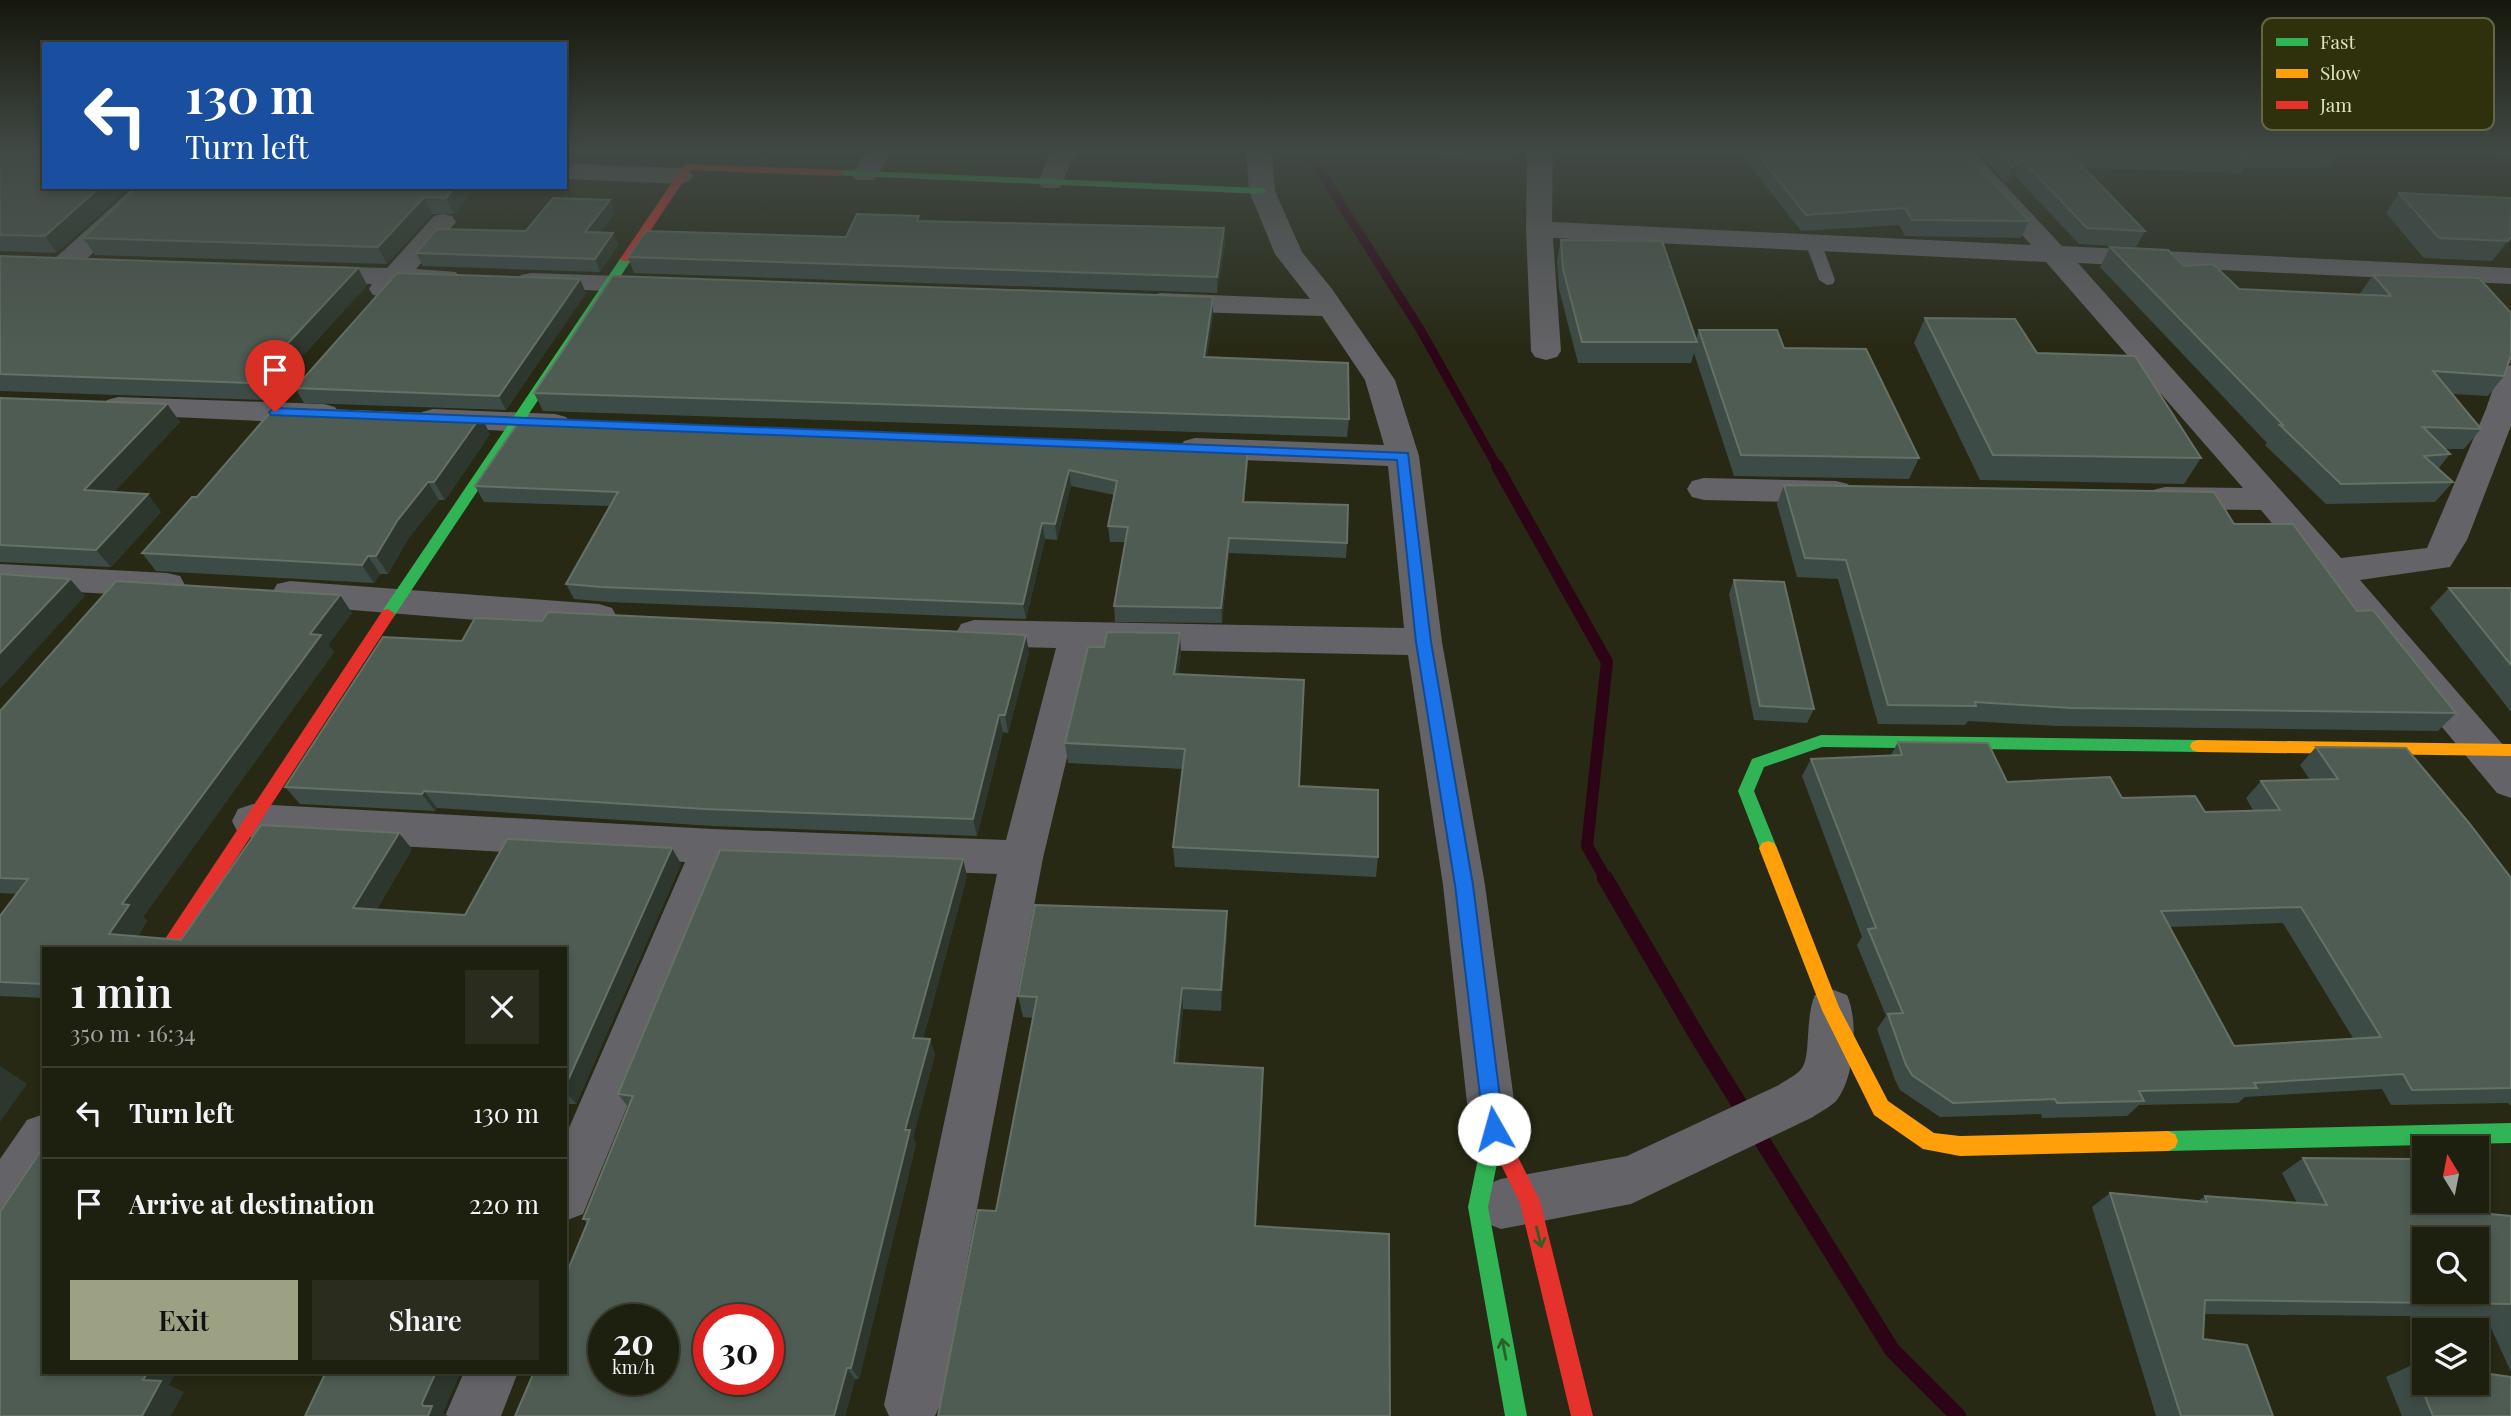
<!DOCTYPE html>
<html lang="en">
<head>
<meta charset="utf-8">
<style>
  :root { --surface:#1d1f0f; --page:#2a2c1d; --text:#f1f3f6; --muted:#a0a29e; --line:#3b3d2f; --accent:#9da183 }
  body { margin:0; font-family:"Playfair Display",serif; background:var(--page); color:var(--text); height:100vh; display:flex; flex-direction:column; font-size:26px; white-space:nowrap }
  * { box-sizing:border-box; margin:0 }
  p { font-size:23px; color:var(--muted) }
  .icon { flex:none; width:38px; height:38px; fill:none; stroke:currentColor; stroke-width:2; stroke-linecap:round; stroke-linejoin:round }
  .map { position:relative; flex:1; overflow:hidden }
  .drawer { position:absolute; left:42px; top:947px; width:525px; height:427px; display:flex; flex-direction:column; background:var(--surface); border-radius:0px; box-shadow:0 4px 10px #0003,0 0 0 2px var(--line) }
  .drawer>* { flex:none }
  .top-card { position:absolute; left:42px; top:42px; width:525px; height:147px; border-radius:0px; box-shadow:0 4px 10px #0003,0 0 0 2px var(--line); background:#1a4fa0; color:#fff; overflow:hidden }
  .needle { width:46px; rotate:350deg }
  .buttons { position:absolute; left:2412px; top:1136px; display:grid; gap:14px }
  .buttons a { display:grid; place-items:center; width:77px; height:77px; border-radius:0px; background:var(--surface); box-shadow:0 4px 10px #0003,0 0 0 2px var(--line); font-size:35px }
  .speed { position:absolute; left:588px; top:1304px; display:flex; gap:14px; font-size:35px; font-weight:700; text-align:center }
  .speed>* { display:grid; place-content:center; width:91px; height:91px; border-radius:50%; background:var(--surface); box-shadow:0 4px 10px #0003,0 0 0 2px var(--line); line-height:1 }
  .speed small { font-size:18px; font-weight:400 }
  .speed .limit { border:10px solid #d22; background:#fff; color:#111 }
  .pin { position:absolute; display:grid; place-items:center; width:60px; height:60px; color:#fff; margin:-72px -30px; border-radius:50% 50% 50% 0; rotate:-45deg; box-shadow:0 0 7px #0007 }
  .pin .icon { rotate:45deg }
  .me { position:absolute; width:77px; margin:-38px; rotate:353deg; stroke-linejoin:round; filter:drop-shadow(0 0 5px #0008) }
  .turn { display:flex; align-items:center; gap:24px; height:147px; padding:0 28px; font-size:32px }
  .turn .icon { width:91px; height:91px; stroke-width:2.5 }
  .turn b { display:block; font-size:49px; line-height:60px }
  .round { display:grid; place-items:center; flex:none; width:74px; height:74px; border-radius:0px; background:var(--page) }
  .headline { display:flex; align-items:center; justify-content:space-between; height:119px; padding:0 28px }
  h1 { font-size:42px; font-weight:600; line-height:52px }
  .action { display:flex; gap:14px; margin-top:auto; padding:14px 28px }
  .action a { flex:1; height:80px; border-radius:0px; background:var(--accent); color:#111; font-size:28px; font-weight:600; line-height:80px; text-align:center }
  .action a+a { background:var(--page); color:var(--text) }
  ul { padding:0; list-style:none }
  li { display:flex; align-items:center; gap:21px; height:91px; padding:0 28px; border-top:2px solid var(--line) }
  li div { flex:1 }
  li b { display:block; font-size:26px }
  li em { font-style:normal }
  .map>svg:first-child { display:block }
</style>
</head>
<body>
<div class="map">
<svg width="2511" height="1416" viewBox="0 0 2511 1416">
  <rect width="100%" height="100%" fill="#272914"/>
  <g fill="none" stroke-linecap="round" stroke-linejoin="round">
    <polyline stroke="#2c0416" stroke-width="9" points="1308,152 1420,329 1498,468"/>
    <polyline stroke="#2c0416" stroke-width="12" points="1497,466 1607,662 1587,846 1606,879"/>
    <polyline stroke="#2c0416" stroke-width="16" points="1605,878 1699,1039 1892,1350 1958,1416"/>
    <polygon fill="#646367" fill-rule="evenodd" points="1813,237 1821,242 1835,280 1833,284 1827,285 1819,280 1805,242"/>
    <g fill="#646367" fill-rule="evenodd">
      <polygon points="866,152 892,152 874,180 856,180 852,175"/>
      <polygon points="1050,152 1076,152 1060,188 1042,188 1038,183"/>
      <polygon points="1246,152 1272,152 1275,191 1302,252 1332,289 1395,380 1419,456 1442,642 1485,885 1518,1130 1511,1146 1494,1153 1477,1146 1470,1130 1443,885 1408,655 1093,649 1043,858 940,1405 935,1416 889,1416 884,1405 997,874 727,864 583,1214 565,1221 565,1137 685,862 253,838 238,833 232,821 238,809 253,804 713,829 1006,840 1056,648 974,646 961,642 956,633 961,624 974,620 1404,628 1388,466 1195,458 1184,455 1179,448 1184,441 1195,438 1384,445 1365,380 1322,316 1160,311 1150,308 1146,302 1150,296 1160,293 1310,299 1275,254 1249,191"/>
      <polygon points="1527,152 1553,152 1552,222 2031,245 1948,152 1974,152 2062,246 2511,268 2511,284 2078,263 2341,558 2427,548 2486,409 2500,368 2511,365 2511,426 2467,540 2450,567 2360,580 2511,754 2511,798 2497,793 2261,510 2165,509 2153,506 2148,498 2153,490 2165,487 2243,488 2046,262 1553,238 1561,351 1557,357 1546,360 1535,357 1531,351 1526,229"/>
      <polygon points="565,163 680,168 689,171 693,176 689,181 680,184 565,179"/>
      <polygon points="134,187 162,187 73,272 53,272 49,266 53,260"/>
      <path d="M443 214 452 216 456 222 416 269 456 272 460 278 456 284 402 285C392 296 387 298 373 295L369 289 372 284 310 282 300 280 296 274 300 268 310 266 387 268 434 216Z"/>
      <polygon points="531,273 649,277 659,279 663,285 659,291 649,293 521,287 517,281 521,275"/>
      <polygon points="118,397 324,404 335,407 340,414 335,421 324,424 107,414 102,407 107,400"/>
      <polygon points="433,409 555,414 566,417 571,424 566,431 555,434 422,426 417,419 422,412"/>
      <polygon points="1704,478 1836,481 1848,484 1853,492 1848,500 1836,503 1704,500 1692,497 1687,489 1692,481"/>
      <polygon points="0,564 167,573 180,576 185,585 180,594 167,597 0,588"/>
      <polygon points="290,581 599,604 612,608 617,617 612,626 599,630 290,605 277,602 272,593 277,584"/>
      <path d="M1831 989 1847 995C1859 1022 1855 1078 1836 1101 1830 1107 1820 1112 1813 1117L1631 1204 1501 1229 1483 1222 1476 1204 1483 1186 1501 1179 1627 1156 1779 1085C1786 1080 1797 1075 1802 1068 1811 1056 1805 1016 1815 995Z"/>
      <polygon points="44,1114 44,1181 18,1221 0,1228 0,1159 27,1120"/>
      <polygon points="464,1372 518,1372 501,1416 445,1416"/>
    </g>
    <g fill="#30b455" fill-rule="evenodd">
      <polygon points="839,170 1262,188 1267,191 1262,194 835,175 835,171"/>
      <polygon points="626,256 632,259 393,618 383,618 381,614 383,610 620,259"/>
      <polygon points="1821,735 2198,740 2204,742 2206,746 2204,750 2198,752 1822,747 1764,767 1754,791 1777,848 1774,853 1768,855 1762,853 1738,791 1752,759"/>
      <polygon points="1494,1120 1501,1123 1504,1130 1488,1207 1527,1416 1505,1416 1468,1207 1484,1130 1487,1123"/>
      <polygon points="2511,1123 2511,1143 2168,1151 2161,1148 2158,1141 2161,1134 2168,1131"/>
    </g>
    <g fill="#ff9f0a" fill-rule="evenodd">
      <polygon points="2198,740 2511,744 2511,756 2198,752 2192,750 2190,746 2192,742"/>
      <polygon points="1768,841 1774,843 1777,848 1839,1007 1888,1101 1934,1133 1960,1136 2168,1131 2175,1134 2178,1141 2175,1148 2168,1151 1960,1156 1923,1149 1874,1115 1822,1010 1759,848 1762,843"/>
    </g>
    <g fill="#e5322d" fill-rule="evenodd">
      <polygon points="688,164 839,170 844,173 839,176 691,170 630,261 622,261 620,259 684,165"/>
      <polygon points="388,609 395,614 393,618 178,948 159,948 383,610"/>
      <polygon points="1494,1120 1501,1123 1540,1201 1593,1416 1571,1416 1520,1203 1484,1130 1487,1123"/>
    </g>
  </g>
  <g fill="#3d4b46" fill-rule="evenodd">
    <polygon points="0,152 57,253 0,251"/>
    <polygon points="1387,152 1513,152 1511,161 1387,154"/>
    <polygon points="1723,152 1965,152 2029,221 2021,238 1905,236 1899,225 1801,231 1740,153"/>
    <polygon points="1978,152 2342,152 2332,167 2244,168 2241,173 2085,168 2145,231 2136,247 2079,244 2015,176 2006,183"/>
    <polygon points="2471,152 2511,152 2511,158 2473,155"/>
    <polygon points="137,187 476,187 454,214 432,214 387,264 95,255 83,238"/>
    <polygon points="2399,193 2511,198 2511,238 2492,261 2424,258 2386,213"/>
    <polygon points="615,213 600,232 613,233 618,245 600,272 423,266 416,253"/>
    <polygon points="920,222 1224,228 1225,244 1217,293 634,273 628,257 846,237"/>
    <polygon points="1561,240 1696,339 1699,330 1784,348 1919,458 1909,479 1734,476 1694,353 1691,363 1578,363 1559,289 1557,261"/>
    <polygon points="2110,247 2184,266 2239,289 2359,295 2373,275 2511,313 2511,363 2508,364 2504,376 2488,396 2452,394 2481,429 2464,449 2445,449 2450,454 2438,469 2453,482 2435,502 2326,504 2265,445 2267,443 2100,267"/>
    <polygon points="0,256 367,285 263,400 0,391"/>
    <polygon points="586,293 506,410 304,403 295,388"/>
    <polygon points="1213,297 1213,315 1207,357 1349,419 1347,437 543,411 534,393"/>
    <polygon points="1925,318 2037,353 2201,458 2184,484 1980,480 1914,343"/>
    <polygon points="0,398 167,404 180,422 114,492 161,512 111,567 0,562"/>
    <polygon points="490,434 445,500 439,500 408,539 388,574 380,574 374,583 156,571 142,553 197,497"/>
    <polygon points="1248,463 1244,502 1347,543 1346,558 1229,553 1222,623 1115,622 1114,606 1125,542 1110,542 1108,526 1114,495 1071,486 1057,540 1045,539 1026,619 609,602 574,599 566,584 609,506 484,502 475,486"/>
    <polygon points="1784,485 2234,524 2357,611 2456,713 2438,731 2058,726 1968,721 1965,725 1878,724 1838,579 1797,577 1777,504"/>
    <polygon points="1734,580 1814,709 1807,723 1754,720 1729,594"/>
    <polygon points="2449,588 2511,588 2511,712 2430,608"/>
    <polygon points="340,595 352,613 328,645 334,652 143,917 147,921 137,937 181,940 412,849 377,909 465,915 681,864 576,1104 569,1104 565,1113 565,948 44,948 44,998 0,996 0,916 17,894 0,893 0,711"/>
    <polygon points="462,641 1029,653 1008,733 1003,732 977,836 713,826 437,808 435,811 300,804 285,787"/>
    <polygon points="1181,654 1178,674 1299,786 1378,857 1376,877 1175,867 1173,847 1183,769 1068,763 1065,743"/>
    <path d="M1898 742 2007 782 2122 798 2205 812 2253 810 2246 798 2261 781 2310 780 2300 765 2316 747 2511 878V1106L2508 1103 2391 1105 2382 1089 2245 1097 2238 1103 2139 1105 2127 1116 2042 1118 2041 1114 1940 1117 1900 1090 1895 1080 1877 1029 1886 1016 1857 945 1862 937 1802 776 1811 759 1891 755ZM2283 923 2353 1038 2234 1046 2170 927Z"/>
    <polygon points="967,876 923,1039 935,1054 913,1137 916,1144 859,1379 855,1379 845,1416 515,1416 565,1372 587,1223 583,1219 628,1107 618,1094"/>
    <polygon points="1227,933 1221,1011 1183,1009 1178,1063 1263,1088 1256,1226 996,1211 1033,1018 1023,1017 1018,996"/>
    <polygon points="2303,1158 2439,1209 2511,1216 2511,1372 2486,1317 2204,1314 2203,1339 2273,1416 2156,1416 2092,1207 2110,1193 2198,1201 2205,1196 2297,1203 2282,1173"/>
    <polygon points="2412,1365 2511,1416 2402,1416 2386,1377"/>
  </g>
  <g fill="#2d372d">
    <polygon points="2022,160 2015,176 2006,183 2013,167"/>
    <polygon points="100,187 130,187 57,253 45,236"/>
    <polygon points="455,187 476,187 454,214 446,198"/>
    <polygon points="424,197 432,214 387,264 378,247"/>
    <polygon points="610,200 615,213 590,245 585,232"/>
    <polygon points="1224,228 1225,244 1217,293 1217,277"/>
    <polygon points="613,233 618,245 600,272 595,259"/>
    <polygon points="2511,236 2511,238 2492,261"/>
    <polygon points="358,268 367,285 263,400 251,383"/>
    <polygon points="580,279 586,293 506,410 499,396"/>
    <polygon points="1213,297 1213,315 1204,375 1204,357"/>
    <polygon points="167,404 180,422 99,508 84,490"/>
    <polygon points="481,416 490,434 445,500 434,482"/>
    <polygon points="1248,448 1248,463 1243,517 1243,502"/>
    <polygon points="1069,470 1071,486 1057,540 1055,524"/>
    <polygon points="428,482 439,500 408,539 388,574 376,556 397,521"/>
    <polygon points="148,494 161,512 111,567 96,550"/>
    <polygon points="1042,523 1045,539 1026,619 1023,604"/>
    <polygon points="1229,538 1229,553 1222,623 1221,608"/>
    <polygon points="368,556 380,574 374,583 362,565"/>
    <polygon points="70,579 85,596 0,689 0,653"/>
    <polygon points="340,595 352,613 328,645 334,652 143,917 147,921 129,948 109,934 122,904 310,634"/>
    <polygon points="1180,633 1181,654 1175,695 1174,674"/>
    <polygon points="1026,635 1029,653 1008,733 1005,715"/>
    <polygon points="999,715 1003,732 977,836 973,819"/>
    <polygon points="424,791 437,808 435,811 422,794"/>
    <polygon points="399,833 412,849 368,924 353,908"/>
    <polygon points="672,848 681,864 576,1104 565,1091 565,1087"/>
    <polygon points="963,859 967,876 919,1053 913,1038"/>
    <polygon points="1227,911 1227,933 1221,1011 1221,990"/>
    <polygon points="1182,988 1183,1009 1176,1083 1174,1063"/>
    <polygon points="930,1039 935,1054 913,1137 916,1144 859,1379 851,1368 905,1130"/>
    <polygon points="0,1066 27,1084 0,1122"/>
    <polygon points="1263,1068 1263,1088 1255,1244 1255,1226"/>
    <polygon points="565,1099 569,1104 565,1113"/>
    <polygon points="847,1368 855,1379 845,1416 834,1416"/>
    <polygon points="148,1372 176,1372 169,1385 184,1392 171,1416 143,1416 143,1380"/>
    <polygon points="436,1372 461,1372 443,1413 448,1416 428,1416 422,1403"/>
  </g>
  <g fill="#4e5c53" stroke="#657164" stroke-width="2" fill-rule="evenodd">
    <polygon points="0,152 44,152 44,187 100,187 45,236 0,235"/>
    <polygon points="1756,152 1965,152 2029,221 1912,220 1905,208 1806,215"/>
    <polygon points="1999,152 2069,152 2145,231 2087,228 2022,160 2013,167"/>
    <polygon points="2071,152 2295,152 2245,152 2250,157"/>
    <polygon points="137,187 455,187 446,198 424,197 378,247 83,238"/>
    <polygon points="2399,193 2511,198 2511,236 2508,241 2439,238"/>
    <polygon points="553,198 610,200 585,232 613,233 595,259 416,253 437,229 526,231"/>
    <polygon points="857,214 919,216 917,221 1224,228 1217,277 628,257 646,231 846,237"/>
    <polygon points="1561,240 1662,241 1697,342 1582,342 1563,269"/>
    <polygon points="2110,247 2168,250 2184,266 2213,264 2239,289 2391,296 2373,275 2479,278 2511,313 2511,355 2504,376 2433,371 2481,429 2423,427 2450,454 2424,456 2453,482 2341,484 2280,425 2283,425"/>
    <polygon points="0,256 358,268 251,383 0,374"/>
    <polygon points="397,273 580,279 499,396 295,388"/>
    <polygon points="613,276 1213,297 1204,357 1348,363 1349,419 534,393"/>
    <polygon points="1925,318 2015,319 2037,353 2135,356 2201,458 1993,455"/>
    <polygon points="1699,330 1777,330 1784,348 1866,349 1919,458 1741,455"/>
    <polygon points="0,398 167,404 84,490 148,494 96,550 0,545"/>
    <polygon points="274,408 481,416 434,482 428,482 397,521 376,556 368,556 362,565 142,553 192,497 197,497"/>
    <polygon points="520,420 1248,448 1243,502 1348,505 1347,543 1229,538 1221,608 1114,606 1128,527 1108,526 1117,481 1069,470 1055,524 1042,523 1023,604 601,587 566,584 618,492 475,486"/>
    <polygon points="1784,485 2214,492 2234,524 2293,524 2357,611 2373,610 2456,713 2071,708 1975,702 1976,706 1888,705 1846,560 1805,558"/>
    <polygon points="0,574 70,579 0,653"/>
    <polygon points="1734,580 1784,582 1814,709 1760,706"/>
    <polygon points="116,581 340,595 310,634 321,635 122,904 129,905 109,934 181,940 261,825 399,833 353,908 465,915 507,839 672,848 565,1087 565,948 44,948 44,984 0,982 0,916 28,879 0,878 0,711"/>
    <polygon points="2449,588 2511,588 2511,665"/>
    <polygon points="548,612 1026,635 1005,715 999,715 973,819 705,809 424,791 422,794 285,787 383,637 462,641 475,618 542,621"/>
    <polygon points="1107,632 1180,633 1174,674 1304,680 1299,786 1378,790 1378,857 1173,847 1185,749 1065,743 1088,647 1104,647"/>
    <path d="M1898 742 1988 743 2007 782 2110 777 2122 798 2195 796 2205 812 2280 810 2261 781 2338 779 2316 747 2406 748 2469 823 2511 878V1088L2412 1090 2403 1074 2254 1083 2257 1088 2139 1091 2144 1101 2057 1103 2055 1099 1953 1103 1912 1075 1906 1065 1888 1014 1903 1013 1868 929 1876 928 1811 759 1902 755ZM2301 907 2381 1037 2234 1046 2161 911Z"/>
    <path d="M720 850 963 859 913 1038 930 1039 905 1130H910L851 1368H847L834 1416H515L534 1372H565V1277L589 1219H583L633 1096 618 1094ZM604 1320H663V1379H604ZM709 1320H768V1379H709Z"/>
    <polygon points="1035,905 1227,911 1221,990 1182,988 1174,1063 1263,1068 1255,1226 1389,1234 1390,1416 938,1416 978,1210 996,1211 1037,997 1018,996"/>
    <polygon points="44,1146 44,1372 148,1372 143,1380 161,1381 142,1416 0,1416 0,1212"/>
    <path d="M2303 1158 2411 1159 2424 1182V1200H2434L2439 1209 2511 1216V1304L2205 1300 2203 1339 2247 1345 2273 1416H2181L2110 1193 2207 1202 2205 1196 2327 1205ZM2424 1239H2476V1292H2424Z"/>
    <polygon points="2412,1365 2424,1366 2424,1382 2476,1382 2476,1372 2511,1377 2511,1416 2433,1416"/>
    <polygon points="326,1372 436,1372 422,1403 423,1406 432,1406 428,1416 305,1416"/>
  </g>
  <defs><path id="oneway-shaft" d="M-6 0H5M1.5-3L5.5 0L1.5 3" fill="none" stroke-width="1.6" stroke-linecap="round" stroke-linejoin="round" transform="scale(1.75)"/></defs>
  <g stroke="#2f5f26">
    <use href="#oneway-shaft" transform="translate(1539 1237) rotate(76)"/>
    <use href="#oneway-shaft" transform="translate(1504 1349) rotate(-101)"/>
  </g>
  <linearGradient id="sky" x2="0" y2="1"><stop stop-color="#15170b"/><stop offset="0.43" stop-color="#414945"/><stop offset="1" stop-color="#414945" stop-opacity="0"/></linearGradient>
  <rect width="2511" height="350" fill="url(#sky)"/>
  <polygon fill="#1a73e8" stroke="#114b97" stroke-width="2" points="275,408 1408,453 1431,642 1473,885 1504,1129 1501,1136 1494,1139 1487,1136 1484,1129 1455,885 1416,642 1397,460 271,415 269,412"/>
  <rect x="2262" y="18" width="232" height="112" rx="10" fill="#2e310c" stroke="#636642" stroke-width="2"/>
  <rect x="2276" y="38" width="32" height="8" fill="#30b455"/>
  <rect x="2276" y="69" width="32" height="9" fill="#ff9f0a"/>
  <rect x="2276" y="101" width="32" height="8" fill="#e5322d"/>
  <g font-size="19" fill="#dde2bf">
    <text x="2320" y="49">Fast</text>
    <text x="2320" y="80">Slow</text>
    <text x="2320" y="112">Jam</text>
  </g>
</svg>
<div class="buttons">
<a><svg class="needle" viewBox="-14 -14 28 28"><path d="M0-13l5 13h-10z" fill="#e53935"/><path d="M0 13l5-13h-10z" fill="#a0a29e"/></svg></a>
<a><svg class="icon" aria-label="search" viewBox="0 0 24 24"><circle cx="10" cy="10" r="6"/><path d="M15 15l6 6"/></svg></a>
<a><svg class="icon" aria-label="layers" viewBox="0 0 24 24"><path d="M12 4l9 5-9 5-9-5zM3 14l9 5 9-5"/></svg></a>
</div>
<div class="speed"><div>20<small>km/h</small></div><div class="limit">30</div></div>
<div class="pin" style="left:275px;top:412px;background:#d93025"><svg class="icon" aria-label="arrive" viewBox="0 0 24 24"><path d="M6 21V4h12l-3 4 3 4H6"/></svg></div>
<svg class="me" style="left:1494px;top:1129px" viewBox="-20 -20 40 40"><circle r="19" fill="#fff"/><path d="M0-13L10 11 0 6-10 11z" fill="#1a73e8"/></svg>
<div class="top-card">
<div class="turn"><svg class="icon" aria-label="left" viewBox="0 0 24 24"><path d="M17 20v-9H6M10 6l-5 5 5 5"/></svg><div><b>130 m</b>Turn left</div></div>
</div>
<section class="drawer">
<div class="headline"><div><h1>1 min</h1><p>350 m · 16:34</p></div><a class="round"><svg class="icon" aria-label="close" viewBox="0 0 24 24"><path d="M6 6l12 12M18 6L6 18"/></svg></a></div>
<ul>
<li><svg class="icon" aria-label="left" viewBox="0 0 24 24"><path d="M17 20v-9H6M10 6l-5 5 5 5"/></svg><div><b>Turn left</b></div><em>130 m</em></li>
<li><svg class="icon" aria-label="arrive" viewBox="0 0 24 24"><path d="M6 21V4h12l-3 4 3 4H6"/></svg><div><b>Arrive at destination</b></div><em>220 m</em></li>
</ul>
<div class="action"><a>Exit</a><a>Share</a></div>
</section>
</div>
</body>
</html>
